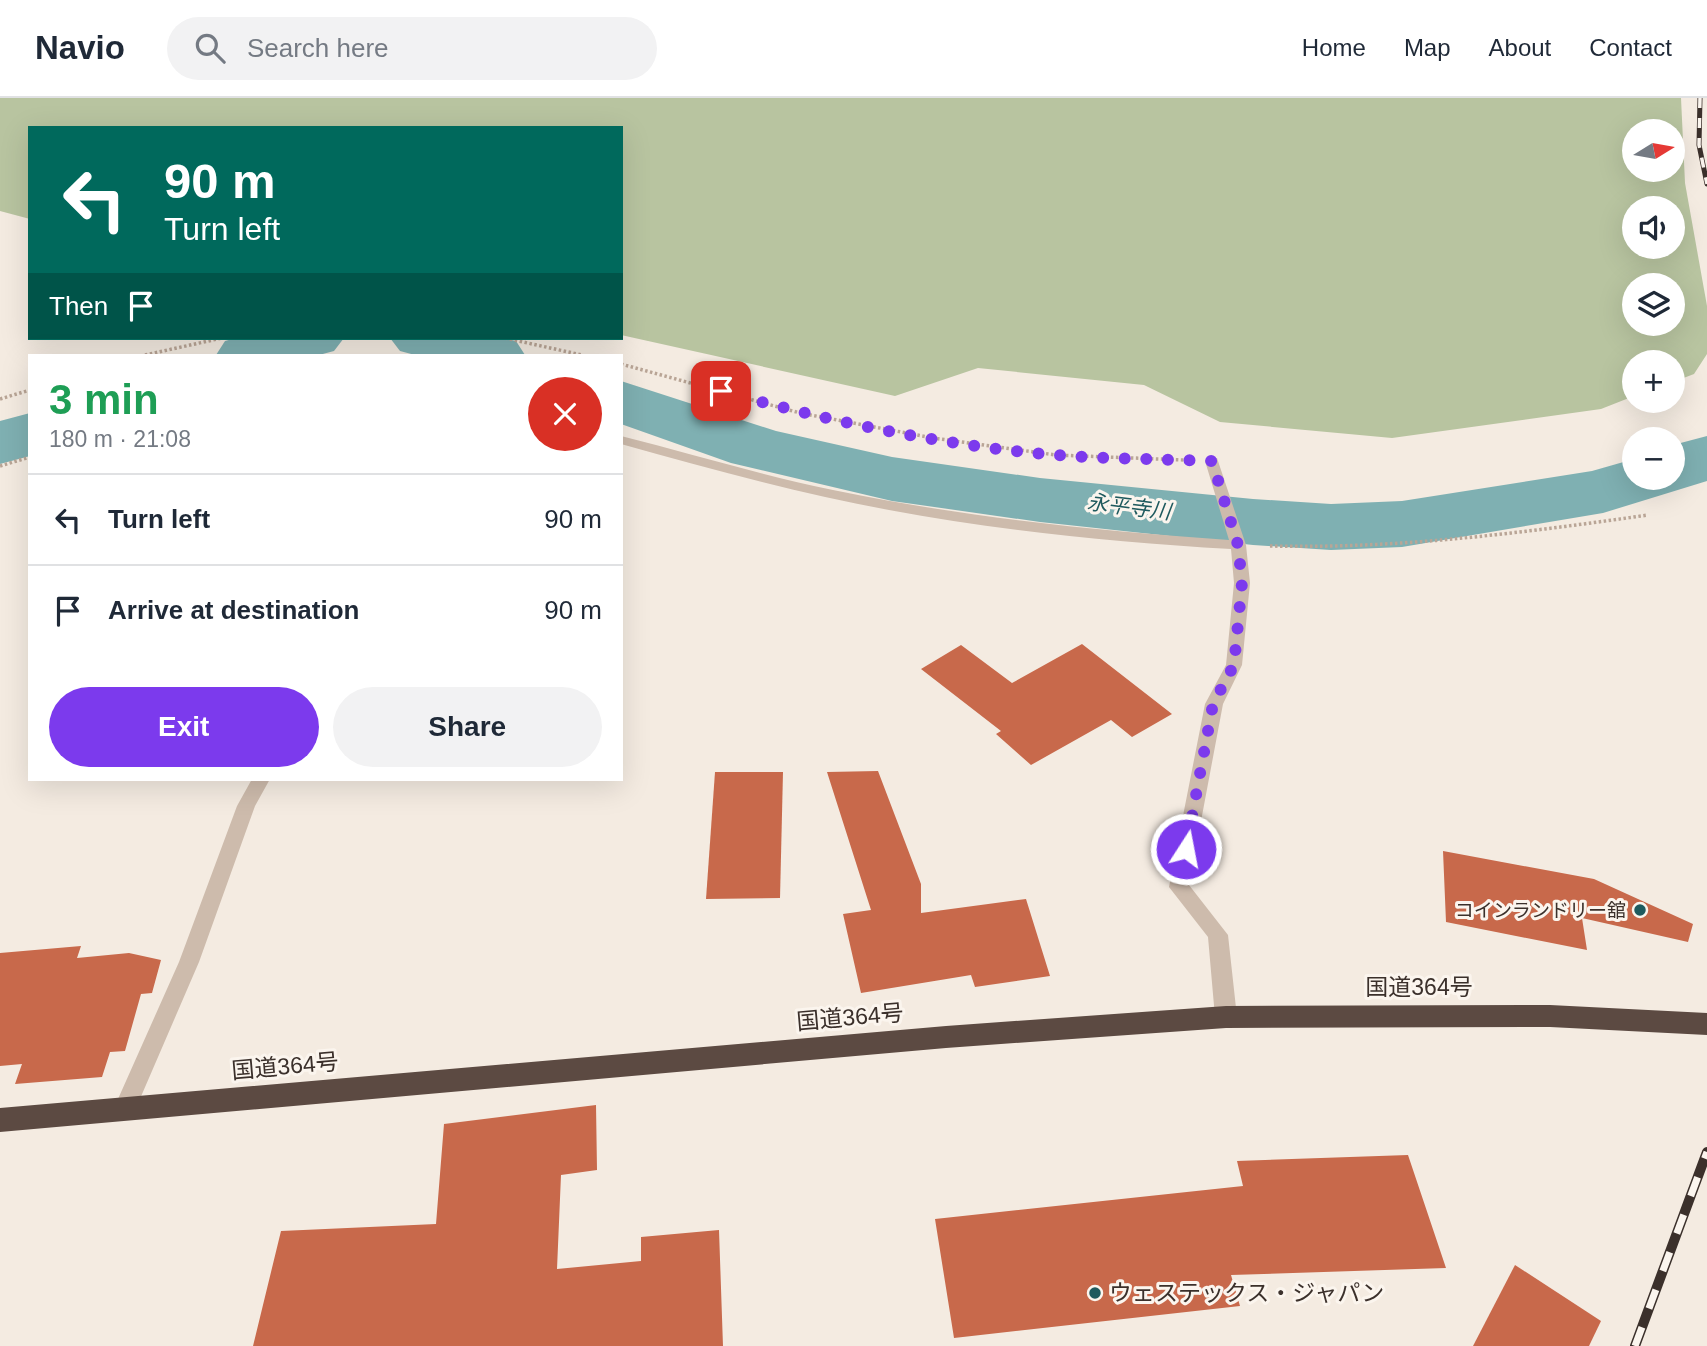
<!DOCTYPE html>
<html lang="en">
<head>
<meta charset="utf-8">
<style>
  :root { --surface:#fff; --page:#f2f2f3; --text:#1f2937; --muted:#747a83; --line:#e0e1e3; --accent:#7c3aed }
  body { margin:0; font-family:Arial,"Noto Sans JP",sans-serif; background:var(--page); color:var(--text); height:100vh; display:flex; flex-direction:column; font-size:26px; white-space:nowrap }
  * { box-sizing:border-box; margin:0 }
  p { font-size:23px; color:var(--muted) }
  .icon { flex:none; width:38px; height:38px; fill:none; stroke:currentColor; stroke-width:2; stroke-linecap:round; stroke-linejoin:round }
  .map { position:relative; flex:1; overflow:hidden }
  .drawer { position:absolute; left:28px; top:256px; width:595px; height:427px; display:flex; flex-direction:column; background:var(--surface); border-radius:0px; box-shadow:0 7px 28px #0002 }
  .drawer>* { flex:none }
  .top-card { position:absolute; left:28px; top:28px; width:595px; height:214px; border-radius:0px; box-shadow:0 7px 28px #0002; background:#00695c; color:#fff; overflow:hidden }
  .needle { width:46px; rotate:79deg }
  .controls { position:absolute; left:1622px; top:21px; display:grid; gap:14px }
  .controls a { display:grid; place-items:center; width:63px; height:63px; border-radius:50%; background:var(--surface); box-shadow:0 7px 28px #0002; font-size:35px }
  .pin { position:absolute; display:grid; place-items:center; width:60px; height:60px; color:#fff; margin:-30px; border-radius:14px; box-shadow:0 4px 10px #0006 }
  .me { position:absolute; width:77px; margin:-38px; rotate:11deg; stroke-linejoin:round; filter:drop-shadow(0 0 5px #0008) }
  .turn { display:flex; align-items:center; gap:24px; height:147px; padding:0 21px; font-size:32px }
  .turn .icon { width:91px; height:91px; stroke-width:2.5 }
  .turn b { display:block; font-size:49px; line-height:60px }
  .then { display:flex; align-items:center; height:66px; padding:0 21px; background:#0003; gap:14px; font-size:26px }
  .round { display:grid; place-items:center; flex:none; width:74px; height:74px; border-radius:37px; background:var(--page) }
  .headline { display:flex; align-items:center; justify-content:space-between; height:119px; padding:0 21px }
  h1 { font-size:42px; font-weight:800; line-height:52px; color:#1e9e55 }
  .button { display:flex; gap:14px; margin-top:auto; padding:14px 21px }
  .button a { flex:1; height:80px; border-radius:42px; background:var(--accent); color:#fff; font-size:28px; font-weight:800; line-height:80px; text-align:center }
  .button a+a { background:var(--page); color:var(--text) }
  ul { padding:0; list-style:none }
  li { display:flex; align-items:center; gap:21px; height:91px; padding:0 21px; border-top:2px solid var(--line) }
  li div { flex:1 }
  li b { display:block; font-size:26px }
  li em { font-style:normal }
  header { display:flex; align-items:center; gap:42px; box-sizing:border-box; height:98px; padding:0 35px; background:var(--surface); border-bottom:2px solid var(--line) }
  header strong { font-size:33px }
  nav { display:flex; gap:38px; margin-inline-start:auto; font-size:24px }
  .search { width:490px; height:63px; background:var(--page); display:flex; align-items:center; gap:18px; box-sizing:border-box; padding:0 24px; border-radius:38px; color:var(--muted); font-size:26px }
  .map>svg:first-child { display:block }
</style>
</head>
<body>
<header>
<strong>Navio</strong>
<div class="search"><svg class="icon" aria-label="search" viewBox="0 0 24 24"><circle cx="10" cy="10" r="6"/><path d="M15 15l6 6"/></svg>Search here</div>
<nav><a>Home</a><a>Map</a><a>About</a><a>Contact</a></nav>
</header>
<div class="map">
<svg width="1707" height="1248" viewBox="0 0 1707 1248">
  <rect width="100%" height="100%" fill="#f4ebe1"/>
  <path fill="#b8c4a0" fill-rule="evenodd" d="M0 0H1681L1685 85 1707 208V256L1694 276 1673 284V264H1634V298L1601 311 1392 340 1220 324 1144 287 978 270 895 298 621 237V30H30V121L0 113ZM1634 33H1673V72H1634ZM1634 110H1673V149H1634ZM1634 187H1673V226H1634Z"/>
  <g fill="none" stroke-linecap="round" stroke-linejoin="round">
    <g fill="#7fb0b2" fill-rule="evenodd">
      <polygon points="236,240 344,240 334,253 319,257 216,257 225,243"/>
      <polygon points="390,240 502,240 516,243 525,257 415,257 400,253"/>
      <polygon points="621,283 776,333 892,359 1040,380 1253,401 1331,406 1402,403 1592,373 1634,361 1634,380 1673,380 1673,347 1707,338 1707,383 1603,415 1402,449 1331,452 1253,447 1040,424 892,403 731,365 621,326"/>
      <polygon points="30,315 30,358 0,366 0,323"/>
    </g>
  </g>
  <g fill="#c8694b">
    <polygon points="1082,546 1172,616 1132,639 1111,622 1031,667 996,636 1001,633 921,571 961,547 1012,585"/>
    <polygon points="878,673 921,786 921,815 1026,801 1050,878 975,889 971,877 861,895 843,816 871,812 827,674"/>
    <polygon points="715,674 783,674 780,800 706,801"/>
    <polygon points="1443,753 1594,781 1693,826 1688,844 1582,820 1587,852 1446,824"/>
    <polygon points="81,848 77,860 129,855 161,862 152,895 141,896 125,953 110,954 102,979 15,986 22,966 0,968 0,855"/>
    <polygon points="596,1007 597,1072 561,1077 557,1171 641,1163 641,1139 719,1132 723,1248 253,1248 281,1133 436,1126 444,1026"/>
    <polygon points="1408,1057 1446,1170 1231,1177 1240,1208 954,1240 935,1121 1243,1088 1237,1063"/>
    <polygon points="1515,1167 1601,1223 1589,1248 1473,1248"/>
  </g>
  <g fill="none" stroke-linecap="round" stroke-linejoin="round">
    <g stroke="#b9a596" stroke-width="3.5" stroke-dasharray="2.5 2.5" stroke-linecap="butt">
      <polyline points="505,240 582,257"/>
      <polyline points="145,257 222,240"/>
      <polyline points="621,266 800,315 933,340 1056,357 1184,362"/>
      <polyline points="0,301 30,292"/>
      <polyline points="0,368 30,359"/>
      <path d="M1270 448C1397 451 1522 435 1648 417"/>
    </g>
    <g fill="#cdbbac" fill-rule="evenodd">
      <path d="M621 338C692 356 761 377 833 392 963 419 1096 433 1229 442L1205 363 1207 360H1217L1246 447 1250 485 1242 567 1223 606 1189 787 1228 837 1237 919 1233 925 1226 928 1219 925 1215 919 1208 839 1169 789 1205 606 1226 567 1234 485 1231 451C1116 444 1002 433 889 412 798 395 710 371 621 346Z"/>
      <polygon points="252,681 270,681 255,708 199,864 133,1017 125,1020 117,1017 114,1010 179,864 237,708"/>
    </g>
    <polygon fill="#5c4a42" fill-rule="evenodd" points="1550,907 1707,915 1707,937 1550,929 1226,930 946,950 0,1034 0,1010 946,928 1226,908"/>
    <g stroke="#3b302b" stroke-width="5">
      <polyline id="rail-far1" points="1700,0 1699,47 1707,86"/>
    </g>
    <g stroke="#3b302b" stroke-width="10">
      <polyline id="rail" points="1635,1248 1707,1054"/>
    </g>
    <use href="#rail-far1" stroke="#fbf5ee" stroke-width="3.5" stroke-dasharray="10" stroke-linecap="butt"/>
    <use href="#rail" stroke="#fbf5ee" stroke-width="7" stroke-dasharray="20" stroke-linecap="butt"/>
  </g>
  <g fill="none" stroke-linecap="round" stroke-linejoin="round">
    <path stroke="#7c3aed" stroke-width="12" stroke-dasharray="0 21.6" d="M721 293C830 323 943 348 1057 357 1108 361 1160 361 1212 363L1238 447 1242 485 1234 567 1213 606 1186 751"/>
  </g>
  <g fill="#1f5a5e" stroke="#fbf5ee" stroke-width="2.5">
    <circle cx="1640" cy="812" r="7"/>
    <circle cx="1095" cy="1195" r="7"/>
  </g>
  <g text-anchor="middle" stroke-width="6" stroke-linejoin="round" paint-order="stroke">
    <g font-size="19" fill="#3b302b" stroke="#fbf5ee" text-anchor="end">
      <text x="1626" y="819">コインランドリー舘</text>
    </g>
    <g font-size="21" font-style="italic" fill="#1f5a5e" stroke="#fbf5ee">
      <text transform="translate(1129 409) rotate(7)" y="7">永平寺川</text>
    </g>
    <g font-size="23" fill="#3b302b" stroke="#fbf5ee">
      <text x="1419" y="897">国道364号</text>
      <text transform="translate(850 919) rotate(-5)" y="8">国道364号</text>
      <text transform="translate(285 968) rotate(-5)" y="8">国道364号</text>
    </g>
    <g font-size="23" fill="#3b302b" stroke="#fbf5ee" text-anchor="start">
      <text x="1109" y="1203">ウェステックス・ジャパン</text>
    </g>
  </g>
</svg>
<div class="controls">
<a><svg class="needle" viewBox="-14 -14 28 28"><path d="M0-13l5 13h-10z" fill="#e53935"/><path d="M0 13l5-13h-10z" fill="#747a83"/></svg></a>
<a><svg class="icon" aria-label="sound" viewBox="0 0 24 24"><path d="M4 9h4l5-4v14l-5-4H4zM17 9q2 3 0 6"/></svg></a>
<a><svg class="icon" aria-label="layers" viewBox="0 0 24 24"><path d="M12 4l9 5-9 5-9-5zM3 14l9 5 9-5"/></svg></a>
<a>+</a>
<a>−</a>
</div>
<div class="pin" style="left:721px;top:293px;background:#d93025"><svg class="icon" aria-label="arrive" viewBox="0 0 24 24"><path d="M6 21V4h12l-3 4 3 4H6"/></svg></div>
<svg class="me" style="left:1186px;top:751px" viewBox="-20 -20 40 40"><circle r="17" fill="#7c3aed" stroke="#fff" stroke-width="3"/><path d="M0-11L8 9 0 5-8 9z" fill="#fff"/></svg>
<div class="top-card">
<div class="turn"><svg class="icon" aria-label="left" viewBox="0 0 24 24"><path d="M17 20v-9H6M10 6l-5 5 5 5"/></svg><div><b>90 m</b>Turn left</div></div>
<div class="then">Then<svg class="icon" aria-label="arrive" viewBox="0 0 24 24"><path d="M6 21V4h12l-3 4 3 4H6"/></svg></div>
</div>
<section class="drawer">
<div class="headline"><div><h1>3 min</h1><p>180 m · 21:08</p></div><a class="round" style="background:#d93025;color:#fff"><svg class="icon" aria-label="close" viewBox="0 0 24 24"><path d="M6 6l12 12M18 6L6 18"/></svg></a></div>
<ul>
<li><svg class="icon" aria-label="left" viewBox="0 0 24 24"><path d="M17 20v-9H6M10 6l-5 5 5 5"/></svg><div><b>Turn left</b></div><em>90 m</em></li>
<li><svg class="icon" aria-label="arrive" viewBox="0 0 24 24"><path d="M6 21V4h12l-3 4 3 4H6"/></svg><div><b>Arrive at destination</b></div><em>90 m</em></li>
</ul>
<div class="button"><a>Exit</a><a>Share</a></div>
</section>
</div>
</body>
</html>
